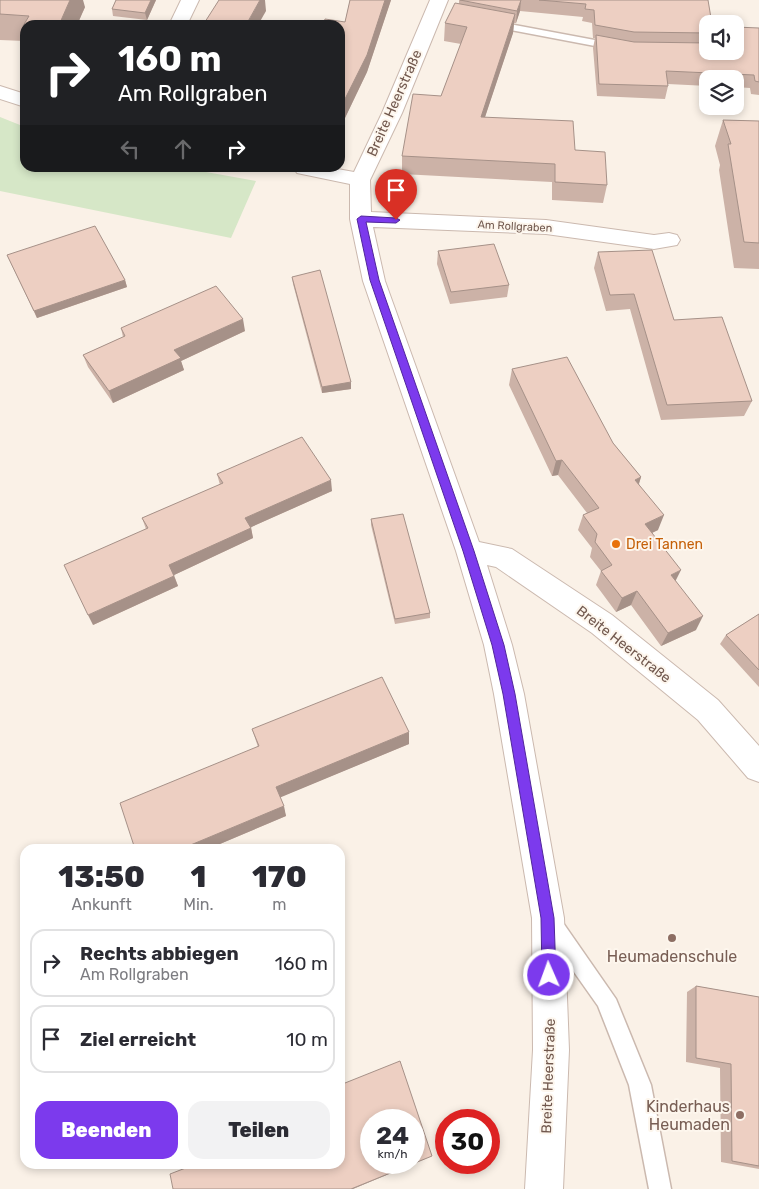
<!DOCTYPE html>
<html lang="de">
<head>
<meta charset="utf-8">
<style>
  :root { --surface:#fff; --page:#f2f2f3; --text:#2b2b33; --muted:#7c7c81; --line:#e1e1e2; --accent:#7c3aed }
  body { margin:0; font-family:Rubik,sans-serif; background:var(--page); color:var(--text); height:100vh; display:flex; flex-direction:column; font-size:19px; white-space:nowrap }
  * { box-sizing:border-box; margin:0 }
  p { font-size:16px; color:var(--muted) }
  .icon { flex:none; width:28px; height:28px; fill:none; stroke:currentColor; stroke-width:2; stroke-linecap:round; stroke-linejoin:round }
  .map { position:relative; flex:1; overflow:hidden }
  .details { position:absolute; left:20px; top:844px; width:325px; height:325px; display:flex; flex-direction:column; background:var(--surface); border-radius:15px; box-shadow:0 2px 8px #0003 }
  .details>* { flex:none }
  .guide { position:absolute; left:20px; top:20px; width:325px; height:152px; border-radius:15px; box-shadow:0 2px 8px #0003; background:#202124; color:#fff; overflow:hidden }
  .buttons { position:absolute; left:699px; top:15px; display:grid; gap:10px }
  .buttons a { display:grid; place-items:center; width:45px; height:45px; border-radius:10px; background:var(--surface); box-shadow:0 2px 8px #0003; font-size:25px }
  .speed { position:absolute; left:360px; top:1109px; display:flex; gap:10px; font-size:25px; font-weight:700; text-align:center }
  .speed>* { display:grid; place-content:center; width:65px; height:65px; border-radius:50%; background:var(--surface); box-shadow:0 2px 8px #0003; line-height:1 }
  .speed small { font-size:12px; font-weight:400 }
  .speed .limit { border:8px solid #d22; background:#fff; color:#111 }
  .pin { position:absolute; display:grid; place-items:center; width:42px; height:42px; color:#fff; margin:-51px -21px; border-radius:50% 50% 50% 0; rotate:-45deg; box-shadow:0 0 5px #0007 }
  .pin .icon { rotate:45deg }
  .me { position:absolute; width:55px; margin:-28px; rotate:358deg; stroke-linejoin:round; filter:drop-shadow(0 0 4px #0008) }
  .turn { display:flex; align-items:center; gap:18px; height:105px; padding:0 15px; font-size:22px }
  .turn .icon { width:65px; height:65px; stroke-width:2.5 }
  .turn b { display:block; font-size:35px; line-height:42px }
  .lanes { display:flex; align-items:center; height:48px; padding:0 15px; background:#0003; justify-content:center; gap:25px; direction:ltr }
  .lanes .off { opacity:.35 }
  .eta { display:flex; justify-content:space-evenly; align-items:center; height:85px; text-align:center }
  .eta b { font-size:30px; font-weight:800; line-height:35px }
  .cta { display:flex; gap:10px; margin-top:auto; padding:10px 15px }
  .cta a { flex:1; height:58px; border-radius:15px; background:var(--accent); color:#fff; font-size:20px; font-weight:800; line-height:58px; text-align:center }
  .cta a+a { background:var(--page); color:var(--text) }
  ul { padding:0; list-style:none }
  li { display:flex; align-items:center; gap:15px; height:68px; margin:0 10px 8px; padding:0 5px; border:2px solid var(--line); border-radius:15px }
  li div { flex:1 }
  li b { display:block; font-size:19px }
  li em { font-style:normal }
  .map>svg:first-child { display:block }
</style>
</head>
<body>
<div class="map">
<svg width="759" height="1189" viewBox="0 0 759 1189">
  <rect width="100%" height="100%" fill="#faf1e7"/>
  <polygon fill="#d6e7c7" points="0,117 25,127 25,168 184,168 256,181 231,238 0,191"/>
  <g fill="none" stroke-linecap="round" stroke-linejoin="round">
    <g stroke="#cbb9af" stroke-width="3">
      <g id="lane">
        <polygon points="493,21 616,44 621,47 616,50 489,26 489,22"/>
        <polygon points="552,914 559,917 616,999 651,1085 671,1189 649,1189 629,1085 598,1006 545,931 542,924 545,917"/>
      </g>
    </g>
    <g stroke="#cbb9af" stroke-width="2">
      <g id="street">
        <polygon points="181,0 199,0 187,25 169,25"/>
        <polygon points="430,0 448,0 402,113 370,180 371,212 546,220 654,235 669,233 677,235 680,240 677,245 654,249 546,234 373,227 385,281 479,542 512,549 612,615 718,700 759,746 759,782 748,778 698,720 592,633 496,567 487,565 512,645 524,694 564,918 569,1050 563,1189 525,1189 533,1050 532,918 494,694 484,645 456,551 363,281 350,219 350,184 297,173 294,168 332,168 354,172 382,113"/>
        <polygon points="0,86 25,94 25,107 0,99"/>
      </g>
    </g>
    <use href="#lane" fill="#fff" fill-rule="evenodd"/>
    <use href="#street" fill="#fff" fill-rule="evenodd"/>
  </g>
  <g fill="#ccb2a7">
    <polygon points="0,0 85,7 77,25 25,25 25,41 0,40"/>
    <polygon points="116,0 156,0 147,20 113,16 112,9"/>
    <polygon points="350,0 391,0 367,72 344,120 340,120 340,25 345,22"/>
    <polygon points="459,0 708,0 708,51 759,28 759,95 751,94 750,88 735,87 735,79 708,79 708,86 668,84 668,86 665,99 597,96 593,48 595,38 593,38 592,23 582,21 583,17 520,11 516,23 514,23 513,33 485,117 575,150 607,185 603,203 552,200 552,182 402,174 402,156 441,96 461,44 444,41 445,23 459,4"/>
    <polygon points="723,120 759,121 759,269 734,268 719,170 720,165 715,146"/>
    <polygon points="438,251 509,285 507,297 450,304 437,264"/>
    <polygon points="598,252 674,320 752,401 744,416 661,420 630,309 606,311 594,268"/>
    <polygon points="7,255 125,280 127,287 37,318"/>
    <polygon points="292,277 351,389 322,393 293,284"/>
    <polygon points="121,328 245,331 181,361 184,370 113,403 88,367 83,355 123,337"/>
    <polygon points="512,369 613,443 641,477 639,484 658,530 652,533 676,581 696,630 661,646 631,605 616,612 596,585 601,571 590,557 592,548 578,530 583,515 587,513 558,475 552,476 509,385"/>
    <polygon points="217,474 332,491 251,527 253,538 174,575 178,586 93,625 146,529 142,518 220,485"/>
    <polygon points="371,519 430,613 430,618 395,624 371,525"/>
    <polygon points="759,614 759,687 720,644 726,635"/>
    <polygon points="252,729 409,744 280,797 286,816 208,849 135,849 258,747"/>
    <polygon points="696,986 759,997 759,1169 721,1162 720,1068 686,1062 687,992"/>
  </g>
  <g fill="#a69188">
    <polygon points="70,0 83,0 85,7 77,25 59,25"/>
    <polygon points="151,0 156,0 147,20 145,13"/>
    <polygon points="260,0 265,0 266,11 258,25 246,25"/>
    <polygon points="385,0 391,0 367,72 344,120 343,103"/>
    <polygon points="521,0 520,11 516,23 517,11"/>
    <polygon points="515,14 513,33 479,135 481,117"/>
    <polygon points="125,280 127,287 37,318 34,311"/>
    <polygon points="243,319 245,331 181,361 184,370 113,403 109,391 174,350"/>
    <polygon points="351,382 351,389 322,393 322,387"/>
    <polygon points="562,460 558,475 552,476 556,461"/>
    <polygon points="641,477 636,492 635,480"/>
    <polygon points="331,480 332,491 247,529 245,518"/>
    <polygon points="664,515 658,530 639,539 645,524"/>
    <polygon points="251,528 253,538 172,576 169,565"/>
    <polygon points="681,570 674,584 671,575"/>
    <polygon points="174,576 178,586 93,625 88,615"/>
    <polygon points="637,591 631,605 616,612 622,598"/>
    <polygon points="703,616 696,630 661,646 668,633"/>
    <polygon points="409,732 409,744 279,798 276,787"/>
    <polygon points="284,806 286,816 208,849 181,849"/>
    <polygon points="432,1156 353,1189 351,1189"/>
  </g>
  <g fill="#edcfc2" stroke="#a69188" fill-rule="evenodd">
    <polygon points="0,0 70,0 59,25 25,25 25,26 23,26 29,16 0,14"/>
    <polygon points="116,0 151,0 145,13 112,9"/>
    <polygon points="219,0 260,0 246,25 203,25"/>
    <polygon points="350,0 385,0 367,55 343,103 340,102 340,25 323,25 325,19 345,22"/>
    <polygon points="460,0 521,0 517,11"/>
    <polygon points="539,0 708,0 712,24 708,24 708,33 634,32 595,25 594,10 585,9 586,4"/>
    <polygon points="455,3 515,14 481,117 573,121 575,150 605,152 607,185 555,182 555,164 402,156 413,94 441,96 467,27 445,23"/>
    <polygon points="735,27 759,28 759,82 755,81 754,75 666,71 668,86 599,84 596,35 634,42 708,43 708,51 735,51"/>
    <polygon points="723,120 759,121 759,243 744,242 728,144 731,144"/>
    <polygon points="95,226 125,280 34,311 7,255"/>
    <polygon points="494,244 509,285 451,292 438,251"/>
    <polygon points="652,250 674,320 722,317 752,401 667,405 634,294 610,295 598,252"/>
    <polygon points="320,270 351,382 322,387 292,277"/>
    <polygon points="216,286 243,319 174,350 181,358 109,391 83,355 125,336 121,328"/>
    <polygon points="567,357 613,443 641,477 635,480 664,515 645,524 681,570 671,575 703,616 668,633 637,591 622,598 601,571 612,565 595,542 597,534 583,515 599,508 562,460 556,461 512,369"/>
    <polygon points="302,437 331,480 245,518 251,528 169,565 174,576 88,615 64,565 148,528 142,518 223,483 217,474"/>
    <polygon points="403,514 430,613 395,619 371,519"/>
    <polygon points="759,614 759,670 726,635"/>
    <polygon points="382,677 409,732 276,787 284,806 181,849 135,849 120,803 259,746 252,729"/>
    <polygon points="696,986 759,997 759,1166 732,1161 731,1064 696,1058"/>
    <path d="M400 1061 432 1156 351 1189H173L170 1174 196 1164H340V1085ZM371 1120H414V1162H371Z"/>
  </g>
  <polygon fill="#7c3aed" stroke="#51269a" points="361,216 396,218 400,220 396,223 366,222 379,280 474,551 504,645 515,694 554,918 556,975 554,980 549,982 544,980 542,975 541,918 503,694 492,645 463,551 370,280 357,219"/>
  <circle fill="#e8710a" stroke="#fdf6ed" stroke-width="2" cx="616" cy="544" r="5"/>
  <g fill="#8d6e63" stroke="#fdf6ed" stroke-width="2">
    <circle cx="672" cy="938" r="5"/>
    <circle cx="740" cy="1115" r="5"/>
  </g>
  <g text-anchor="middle" stroke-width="4" stroke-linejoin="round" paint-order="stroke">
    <g font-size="11" fill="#71584e" stroke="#fdf6ed">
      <text transform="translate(515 226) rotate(3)" y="4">Am Rollgraben</text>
    </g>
    <g font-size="14" fill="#71584e" stroke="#fdf6ed">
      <text transform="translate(394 103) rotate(-66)" y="5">Breite Heerstraße</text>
      <text transform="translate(624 644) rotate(38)" y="5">Breite Heerstraße</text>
      <text transform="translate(548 1076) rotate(-88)" y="5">Breite Heerstraße</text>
    </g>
    <g font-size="14" fill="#c56008" stroke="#fdf6ed" text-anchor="start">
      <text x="626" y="549">Drei Tannen</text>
    </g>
    <g font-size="16" fill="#785e54" stroke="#fdf6ed">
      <text x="672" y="962">Heumadenschule</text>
      <text x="730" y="1112" text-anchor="end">Kinderhaus<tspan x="730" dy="18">Heumaden</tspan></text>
    </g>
  </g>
</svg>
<div class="buttons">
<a><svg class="icon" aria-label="sound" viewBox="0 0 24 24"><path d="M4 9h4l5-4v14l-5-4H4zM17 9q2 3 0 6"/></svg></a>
<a><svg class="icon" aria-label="layers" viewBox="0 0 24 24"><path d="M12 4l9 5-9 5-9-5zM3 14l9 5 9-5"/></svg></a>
</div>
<div class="speed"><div>24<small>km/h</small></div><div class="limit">30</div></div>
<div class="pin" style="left:396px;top:220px;background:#d93025"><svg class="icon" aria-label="arrive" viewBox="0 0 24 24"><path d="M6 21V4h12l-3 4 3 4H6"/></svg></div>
<svg class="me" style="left:549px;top:975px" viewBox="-20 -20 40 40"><circle r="17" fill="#7c3aed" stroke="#fff" stroke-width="3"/><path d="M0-11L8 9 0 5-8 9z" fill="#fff"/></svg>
<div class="guide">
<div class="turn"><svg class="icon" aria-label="right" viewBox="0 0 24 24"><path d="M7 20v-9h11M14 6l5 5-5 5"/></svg><div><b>160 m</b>Am Rollgraben</div></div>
<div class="lanes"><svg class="icon off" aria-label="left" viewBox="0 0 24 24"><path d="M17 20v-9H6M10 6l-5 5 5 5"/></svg><svg class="icon off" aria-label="ahead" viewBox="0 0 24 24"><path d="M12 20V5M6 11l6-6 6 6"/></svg><svg class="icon" aria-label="right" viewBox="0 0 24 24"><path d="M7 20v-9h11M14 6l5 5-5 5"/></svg></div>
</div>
<section class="details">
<div class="eta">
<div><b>13:50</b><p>Ankunft</p></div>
<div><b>1</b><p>Min.</p></div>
<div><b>170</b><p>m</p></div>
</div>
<ul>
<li><svg class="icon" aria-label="right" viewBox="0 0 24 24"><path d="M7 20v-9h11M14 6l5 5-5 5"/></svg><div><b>Rechts abbiegen</b><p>Am Rollgraben</p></div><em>160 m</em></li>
<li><svg class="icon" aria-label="arrive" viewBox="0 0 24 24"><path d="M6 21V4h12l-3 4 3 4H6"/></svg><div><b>Ziel erreicht</b></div><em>10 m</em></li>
</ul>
<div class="cta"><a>Beenden</a><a>Teilen</a></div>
</section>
</div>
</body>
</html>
